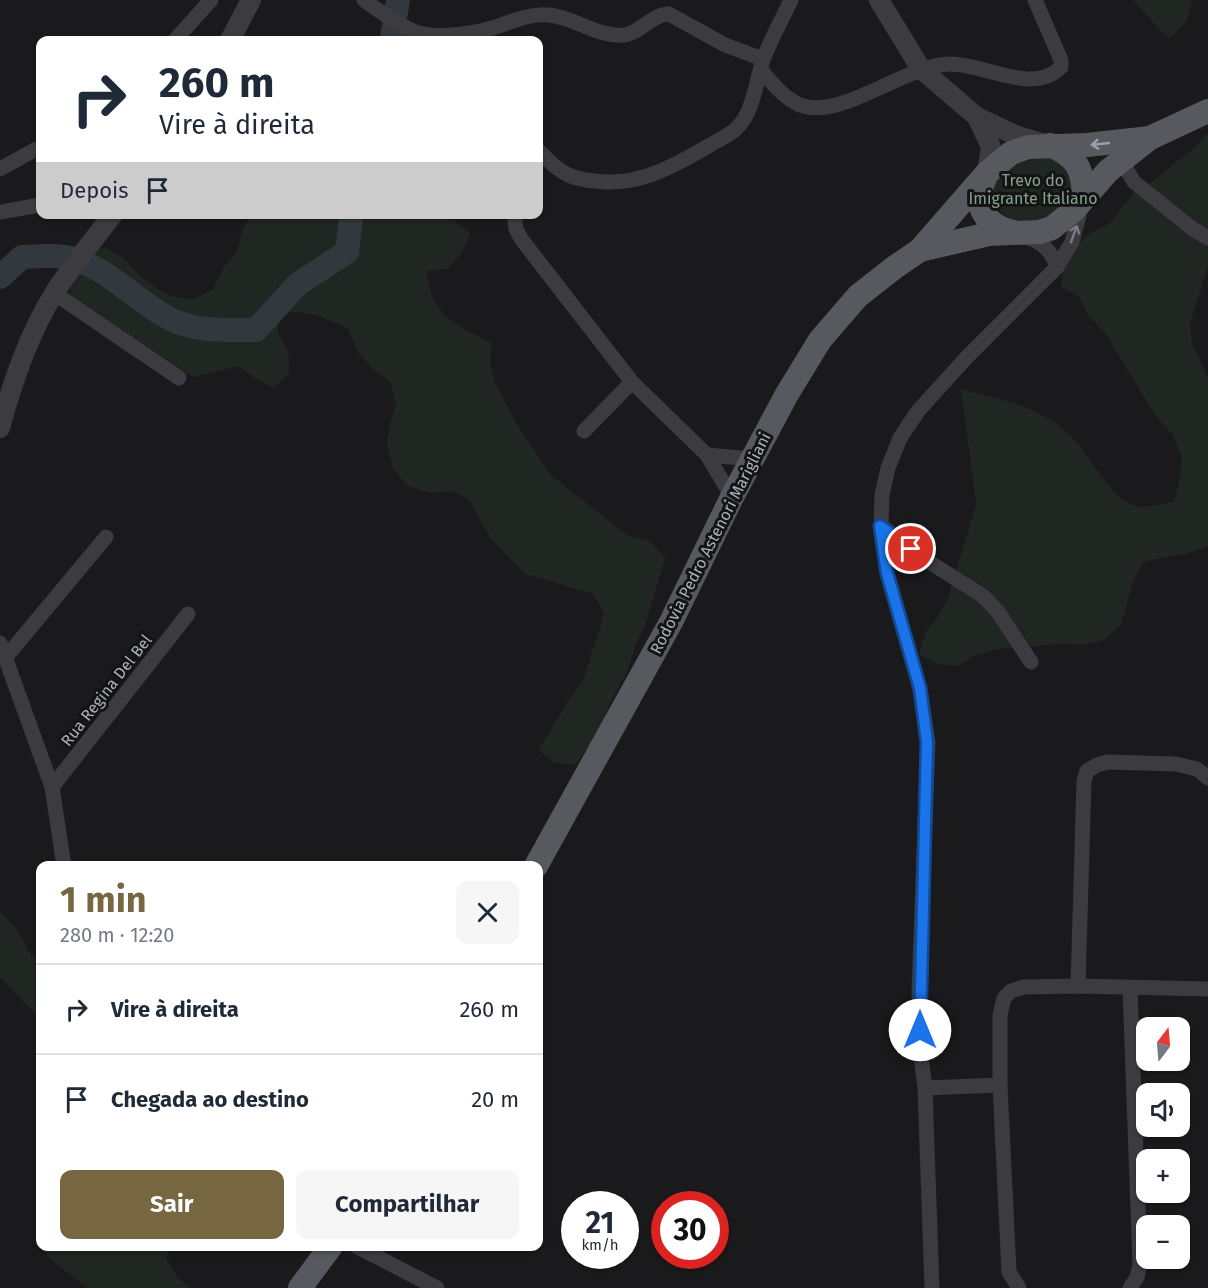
<!DOCTYPE html>
<html lang="pt">
<head>
<meta charset="utf-8">
<style>
  :root { --surface:#fff; --page:#f6f6f7; --text:#1f2937; --muted:#747a83; --line:#e0e1e3; --accent:#766741 }
  body { margin:0; font-family:"Fira Sans",sans-serif; background:var(--page); color:var(--text); height:100vh; display:flex; flex-direction:column; font-size:22px; white-space:nowrap }
  * { box-sizing:border-box; margin:0 }
  p { font-size:20px; color:var(--muted) }
  .icon { flex:none; width:33px; height:33px; fill:none; stroke:currentColor; stroke-width:2; stroke-linecap:round; stroke-linejoin:round }
  .map { position:relative; flex:1; overflow:hidden }
  .details { position:absolute; left:36px; top:861px; width:507px; height:390px; display:flex; flex-direction:column; background:var(--surface); border-radius:12px; box-shadow:0 2px 4px #0004 }
  .details>* { flex:none }
  .hud { position:absolute; left:36px; top:36px; width:507px; height:183px; border-radius:12px; box-shadow:0 2px 4px #0004; background:#fff; color:var(--text); overflow:hidden }
  .needle { width:39px; rotate:16deg }
  .fabs { position:absolute; left:1136px; top:1017px; display:grid; gap:12px }
  .fabs a { display:grid; place-items:center; width:54px; height:54px; border-radius:12px; background:var(--surface); box-shadow:0 2px 4px #0004; font-size:30px }
  .speed { position:absolute; left:561px; top:1191px; display:flex; gap:12px; font-size:30px; font-weight:700; text-align:center }
  .speed>* { display:grid; place-content:center; width:78px; height:78px; border-radius:50%; background:var(--surface); box-shadow:0 2px 4px #0004; line-height:1 }
  .speed small { font-size:15px; font-weight:400 }
  .speed .limit { border:9px solid #d22; background:#fff; color:#111 }
  .pin { position:absolute; display:grid; place-items:center; width:51px; height:51px; color:#fff; margin:-26px; border:3px solid #fff; border-radius:50%; box-shadow:0 2px 6px #0007 }
  .me { position:absolute; width:66px; margin:-33px; rotate:0deg; stroke-linejoin:round; filter:drop-shadow(0 0 4px #0008) }
  .turn { display:flex; align-items:center; gap:21px; height:126px; padding:0 24px; font-size:27px }
  .turn .icon { width:78px; height:78px; stroke-width:2.5 }
  .turn b { display:block; font-size:42px; line-height:51px }
  .then { display:flex; align-items:center; height:57px; padding:0 24px; background:#0003; gap:12px; font-size:22px }
  .round { display:grid; place-items:center; flex:none; width:63px; height:63px; border-radius:12px; background:var(--page) }
  .overview { display:flex; align-items:center; justify-content:space-between; height:102px; padding:0 24px }
  h1 { font-size:36px; font-weight:700; line-height:45px; color:var(--accent) }
  .button { display:flex; gap:12px; margin-top:auto; padding:12px 24px }
  .button a { flex:1; height:69px; border-radius:12px; background:var(--accent); color:#fff; font-size:24px; font-weight:700; line-height:69px; text-align:center }
  .button a+a { background:var(--page); color:var(--text) }
  ul { padding:0; list-style:none }
  li { display:flex; align-items:center; gap:18px; height:90px; padding:0 24px; border-top:2px solid var(--line) }
  li div { flex:1 }
  li b { display:block; font-size:22px }
  li em { font-style:normal }
  .map>svg:first-child { display:block }
</style>
</head>
<body>
<div class="map">
<svg width="1208" height="1288" viewBox="0 0 1208 1288">
  <rect width="100%" height="100%" fill="#1a191b"/>
  <g fill="#202621">
    <polygon points="1133,0 1192,0 1187,21 1170,38 1162,32"/>
    <path d="M1208 133V267L1190 322 1192 343 1208 378V546C1190 555 1164 557 1143 562L1134 579 1121 625 1104 640 1082 645 1062 644 998 649 976 655 957 666 937 664 919 654 926 632 939 615 948 598 976 504 961 389C990 397 1024 403 1049 419 1062 426 1074 438 1083 450 1095 466 1114 499 1133 505 1146 509 1161 504 1174 501L1180 478 1182 459 1173 435 1157 418 1105 333 1089 316 1079 297 1061 287 1063 267 1073 250 1089 234 1109 224 1135 191 1155 180 1172 165 1192 150Z"/>
    <path d="M1041 148 1071 172 1073 199 1034 230C995 212 987 212 998 167Z"/>
    <path d="M251 215H432L454 221 471 234 462 252 448 269 427 271C432 318 454 323 492 343L490 363 496 385 517 424 551 475 627 535 650 541 665 558 645 626 636 644 628 670 609 705 602 728 575 765 555 763 538 750 570 698 583 681 604 614 593 594 525 574 491 539 469 500 452 491 431 493 408 486 393 469 387 447 389 427 396 404 390 382 373 369 358 352 348 329C322 317 310 310 280 313L278 333 288 352 290 373 273 388 256 379 239 366 195 377 142 362 125 352 71 312C68 285 73 274 85 250L106 248 124 258 139 275 156 288 174 297 194 299 213 289 224 267 237 251 243 228Z"/>
    <polygon points="0,911 18,931 28,950 40,965 40,1019 0,977"/>
    <polygon points="41,1247 106,1247 111,1249 131,1251 133,1247 172,1247 166,1258 177,1277 191,1288 87,1288 51,1260"/>
  </g>
  <g fill="none" stroke-linecap="round" stroke-linejoin="round">
    <g stroke="#31383e" stroke-width="24">
      <polyline points="394,40 392,38 398,0"/>
      <path d="M0 277 22 257C40 256 60 254 77 260 109 270 139 303 170 319 197 332 227 330 256 330L298 284 347 252 351 214"/>
    </g>
    <g stroke="#3b3b40" stroke-width="15">
      <path d="M364 0C376 9 406 30 419 33 440 39 476 33 496 27 513 21 531 13 549 15 574 17 599 38 624 35 641 33 652 14 669 14L725 45 763 59"/>
      <polyline points="175,40 211,0"/>
      <path d="M761 70C771 82 783 97 798 104 838 123 904 65 950 64 982 63 1034 96 1061 67V60L1035 0"/>
      <path d="M538 150C548 160 558 171 571 176 578 179 586 180 594 181 646 188 684 159 728 135 754 119 754 87 763 60 770 40 782 20 791 0"/>
      <polyline points="1121,160 1134,182 1193,229 1208,238"/>
      <polyline points="0,169 40,147"/>
      <polyline points="0,212 40,205"/>
      <polyline points="514,214 516,229 522,240 632,382 707,455 732,497"/>
      <path d="M1024 236C1041 242 1051 249 1057 267"/>
      <polyline points="54,293 179,378"/>
      <polyline points="584,431 632,382"/>
      <polyline points="707,455 752,459"/>
      <polyline points="881,526 926,560 983,596 998,612 1031,662"/>
      <polyline points="0,643 52,787 64,866"/>
      <polyline points="6,657 106,537"/>
      <polyline points="52,787 188,614"/>
      <polyline points="1078,986 1084,781 1087,771 1097,765 1108,762 1176,764 1197,769 1208,778"/>
      <polyline points="1130,988 1140,1265 1137,1277 1130,1288"/>
      <polyline points="925,1088 1000,1085"/>
      <polyline points="356,1246 437,1288"/>
      <polyline points="932,1288 925,1088 920,1049 919,991 928,742 920,689 887,573 881,526 882,495 888,468 900,438 918,411 967,357 1057,267 1072,242 1082,204"/>
      <polyline points="1019,1288 1009,1272 1000,1085 1000,1015 1004,998 1011,991 1024,987 1078,986 1208,989"/>
    </g>
    <g stroke="#3b3b40" stroke-width="20">
      <polyline points="879,0 921,69 977,117 1015,135 1045,144"/>
      <polyline points="230,40 251,0"/>
      <polyline points="977,117 991,147 987,173"/>
      <path d="M0 428C13 381 29 333 55 292 72 265 94 240 113 214"/>
    </g>
    <g stroke="#57595f" stroke-width="24">
      <path d="M1050 145C1077 157 1083 168 1084 198"/>
      <path d="M986 175C984 181 980 188 980 195 978 216 995 228 1013 232"/>
      <polyline points="920,250 989,234 1040,232 1052,228 1073,211 1108,171 1150,138 1208,111"/>
      <polyline points="536,866 671,622 732,497 787,394 820,340 858,296 895,267 920,250 987,173 1011,153 1028,147 1087,145 1150,138"/>
      <polyline points="300,1288 331,1246"/>
    </g>
  </g>
  <defs><path id="oneway-shaft" d="M-6 0H5M1.5-3L5.5 0L1.5 3" fill="none" stroke-width="1.6" stroke-linecap="round" stroke-linejoin="round" transform="scale(1.5)"/></defs>
  <use stroke="#9c9fa7" href="#oneway-shaft" transform="translate(1100 144) rotate(174)"/>
  <use stroke="#7a7c83" href="#oneway-shaft" transform="translate(1074 234) rotate(-70)"/>
  <g fill="none" stroke-linecap="round" stroke-linejoin="round">
    <g stroke="#114b97" stroke-width="15">
      <polyline id="route" points="911,549 880,526 887,573 920,688 927,742 920,1030"/>
    </g>
    <use href="#route" stroke="#1a73e8" stroke-width="10"/>
  </g>
  <g text-anchor="middle" stroke-width="6" stroke-linejoin="round" paint-order="stroke">
    <g font-size="16" fill="#86a289" stroke="#141416">
      <text x="1033" y="186">Trevo do<tspan x="1033" dy="18">Imigrante Italiano</tspan></text>
    </g>
    <g font-size="16" fill="#adb1b9" stroke="#141416">
      <text transform="translate(710 543) rotate(-63)" y="6">Rodovia Pedro Astenori Marigliani</text>
      <text transform="translate(106 690) rotate(-52)" y="6">Rua Regina Del Bel</text>
    </g>
  </g>
</svg>
<div class="fabs">
<a><svg class="needle" viewBox="-14 -14 28 28"><path d="M0-13l5 13h-10z" fill="#e53935"/><path d="M0 13l5-13h-10z" fill="#747a83"/></svg></a>
<a><svg class="icon" aria-label="sound" viewBox="0 0 24 24"><path d="M4 9h4l5-4v14l-5-4H4zM17 9q2 3 0 6"/></svg></a>
<a>+</a>
<a>−</a>
</div>
<div class="speed"><div>21<small>km/h</small></div><div class="limit">30</div></div>
<div class="pin" style="left:911px;top:549px;background:#d93025"><svg class="icon" aria-label="arrive" viewBox="0 0 24 24"><path d="M6 21V4h12l-3 4 3 4H6"/></svg></div>
<svg class="me" style="left:920px;top:1030px" viewBox="-20 -20 40 40"><circle r="19" fill="#fff"/><path d="M0-13L10 11 0 6-10 11z" fill="#1a73e8"/></svg>
<div class="hud">
<div class="turn"><svg class="icon" aria-label="right" viewBox="0 0 24 24"><path d="M7 20v-9h11M14 6l5 5-5 5"/></svg><div><b>260 m</b>Vire à direita</div></div>
<div class="then">Depois<svg class="icon" aria-label="arrive" viewBox="0 0 24 24"><path d="M6 21V4h12l-3 4 3 4H6"/></svg></div>
</div>
<section class="details">
<div class="overview"><div><h1>1 min</h1><p>280 m · 12:20</p></div><a class="round"><svg class="icon" aria-label="close" viewBox="0 0 24 24"><path d="M6 6l12 12M18 6L6 18"/></svg></a></div>
<ul>
<li><svg class="icon" aria-label="right" viewBox="0 0 24 24"><path d="M7 20v-9h11M14 6l5 5-5 5"/></svg><div><b>Vire à direita</b></div><em>260 m</em></li>
<li><svg class="icon" aria-label="arrive" viewBox="0 0 24 24"><path d="M6 21V4h12l-3 4 3 4H6"/></svg><div><b>Chegada ao destino</b></div><em>20 m</em></li>
</ul>
<div class="button"><a>Sair</a><a>Compartilhar</a></div>
</section>
</div>
</body>
</html>
